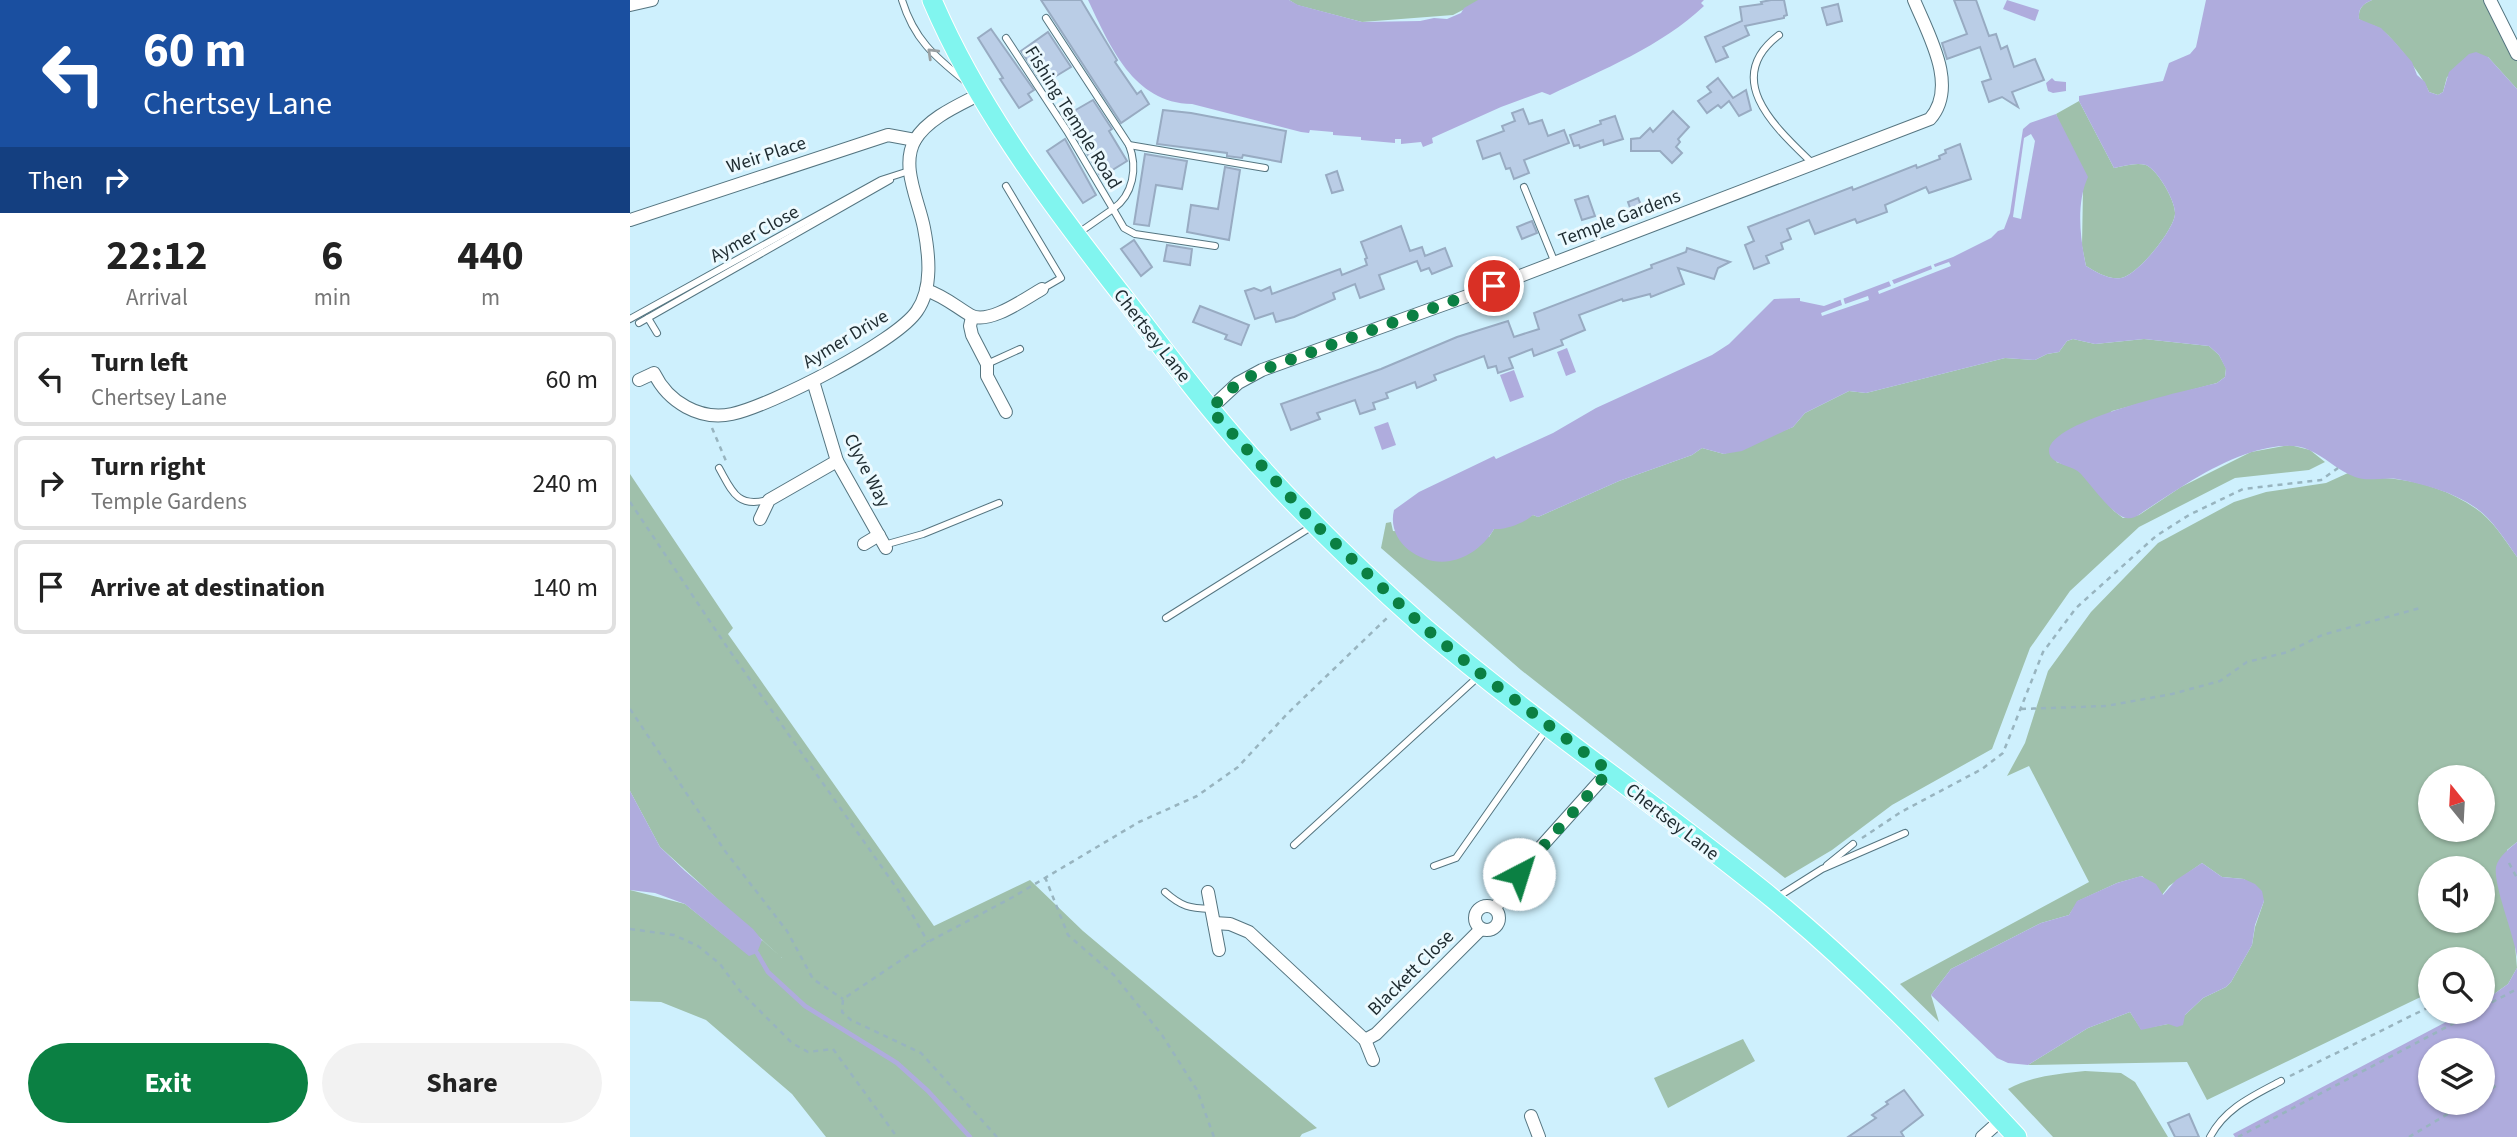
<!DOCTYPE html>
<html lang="en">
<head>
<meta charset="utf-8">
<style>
  :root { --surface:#fff; --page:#f2f2f2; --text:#222; --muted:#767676; --line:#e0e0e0; --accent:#0b8043 }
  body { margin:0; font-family:"Source Sans 3",sans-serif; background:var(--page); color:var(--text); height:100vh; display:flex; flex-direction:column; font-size:26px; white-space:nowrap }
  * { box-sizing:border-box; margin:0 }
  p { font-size:23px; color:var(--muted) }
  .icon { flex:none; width:38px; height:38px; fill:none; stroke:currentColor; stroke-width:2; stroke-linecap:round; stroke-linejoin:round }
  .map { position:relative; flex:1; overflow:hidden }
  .side { display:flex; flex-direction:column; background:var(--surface); width:630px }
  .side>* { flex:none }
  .hud { background:#1a4fa0; color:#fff; overflow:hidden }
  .needle { width:46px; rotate:342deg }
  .tools { position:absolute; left:1788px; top:765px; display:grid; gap:14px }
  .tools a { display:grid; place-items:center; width:77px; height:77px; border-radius:50%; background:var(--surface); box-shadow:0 2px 5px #0004; font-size:35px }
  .pin { position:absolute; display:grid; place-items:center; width:60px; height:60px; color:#fff; margin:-30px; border:4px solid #fff; border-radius:50%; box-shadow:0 2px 7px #0007 }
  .me { position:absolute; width:77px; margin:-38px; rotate:40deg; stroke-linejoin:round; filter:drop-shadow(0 0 5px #0008) }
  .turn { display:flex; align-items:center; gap:24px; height:147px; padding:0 28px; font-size:32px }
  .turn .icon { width:91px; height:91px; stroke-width:2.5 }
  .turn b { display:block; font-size:49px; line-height:60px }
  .then { display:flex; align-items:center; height:66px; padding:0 28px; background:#0003; gap:14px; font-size:26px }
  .eta { display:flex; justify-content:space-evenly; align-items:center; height:119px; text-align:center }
  .eta b { font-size:42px; font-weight:700; line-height:49px }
  .cta { display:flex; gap:14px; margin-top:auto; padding:14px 28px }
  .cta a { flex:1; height:80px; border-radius:42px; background:var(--accent); color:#fff; font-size:28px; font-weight:700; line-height:80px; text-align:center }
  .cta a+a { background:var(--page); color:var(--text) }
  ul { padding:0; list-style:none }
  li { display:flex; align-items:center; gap:21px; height:94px; margin:0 14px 10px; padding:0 14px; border:4px solid var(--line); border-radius:10px }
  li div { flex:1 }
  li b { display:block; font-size:26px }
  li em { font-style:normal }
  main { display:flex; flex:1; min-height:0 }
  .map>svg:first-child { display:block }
</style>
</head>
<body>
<main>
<section class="side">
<div class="hud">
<div class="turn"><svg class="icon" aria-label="left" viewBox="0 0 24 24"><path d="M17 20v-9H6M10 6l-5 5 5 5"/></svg><div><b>60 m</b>Chertsey Lane</div></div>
<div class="then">Then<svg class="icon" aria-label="right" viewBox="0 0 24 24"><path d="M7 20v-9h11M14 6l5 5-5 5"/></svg></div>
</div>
<div class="eta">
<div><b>22:12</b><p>Arrival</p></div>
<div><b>6</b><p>min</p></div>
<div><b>440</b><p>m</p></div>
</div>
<ul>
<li><svg class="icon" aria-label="left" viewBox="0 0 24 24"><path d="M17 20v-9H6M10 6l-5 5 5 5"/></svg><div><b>Turn left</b><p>Chertsey Lane</p></div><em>60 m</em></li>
<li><svg class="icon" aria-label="right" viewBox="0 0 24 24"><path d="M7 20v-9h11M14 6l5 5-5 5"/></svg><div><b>Turn right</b><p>Temple Gardens</p></div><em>240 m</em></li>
<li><svg class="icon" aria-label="arrive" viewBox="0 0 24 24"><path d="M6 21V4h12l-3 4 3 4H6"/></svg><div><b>Arrive at destination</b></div><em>140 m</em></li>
</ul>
<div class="cta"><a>Exit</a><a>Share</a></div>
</section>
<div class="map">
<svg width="1887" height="1137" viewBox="0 0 1887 1137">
  <rect width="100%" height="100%" fill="#cef0fd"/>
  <g fill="#9fc0ab" fill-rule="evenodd">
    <polygon points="659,0 852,0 823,15 732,22 667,5"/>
    <path d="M1742 0H1853L1887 51V89L1858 57 1817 77 1813 92 1808 95 1799 92C1794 78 1762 35 1749 28 1742 24 1735 24 1729 19 1728 8 1733 4 1742 0Z"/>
    <path d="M1449 101 1484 168C1494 166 1506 162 1516 165 1528 170 1546 202 1545 214 1544 230 1507 276 1491 278 1479 280 1466 272 1456 266L1452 246 1453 188 1426 114Z"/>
    <polygon points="1443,339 1465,344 1514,339 1579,346 1589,355 1596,368 1595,377 1587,383 1482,411 1426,462 1447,468 1484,511 1493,518 1509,515 1551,487 1621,452 1660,445 1680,450 1695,462 1679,470 1605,478 1509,527 1440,591 1400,648 1362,749 1262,805 1202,850 1155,878 891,670 751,548 756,523 761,522 763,531 859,537 864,529 903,515 908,517 989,481 1062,455 1072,448 1094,454 1163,427 1175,413 1219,391 1236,393 1375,358 1405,360 1417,354 1429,352 1437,341"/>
    <path d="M1718 473C1733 481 1748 476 1765 479 1793 482 1822 492 1845 508 1862 519 1875 540 1887 557V842L1877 850 1887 968 1878 984 1853 1002V959H1801V992L1577 1100 1557 1062 1398 1065 1458 1028 1500 1012 1511 1029 1538 1024 1555 1015 1573 998 1596 987 1601 982 1622 945 1625 927 1634 901 1614 879 1592 877 1572 863 1539 886 1532 895 1512 876 1487 883 1448 901 1439 915 1411 923 1321 969 1301 995 1309 1022 1270 984 1459 882 1399 766 1377 776 1395 743 1418 671 1461 612 1528 543 1604 502 1636 492 1696 483ZM1801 777H1853V830H1801ZM1801 868H1853V920H1801Z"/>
    <polygon points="0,474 103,628 98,634 304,926 400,880 453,931 687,1128 672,1134 670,1137 196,1137 162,1094 76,1020 31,1002 0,1001 0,890 55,904 119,955 132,940 152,958 30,847 0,791"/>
    <polygon points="1113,1039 1125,1061 1038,1108 1024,1078"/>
    <path d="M1455 1071 1491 1073 1505 1082 1538 1137H1423L1378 1089C1402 1076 1427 1074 1455 1071Z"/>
  </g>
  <g fill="#afacdd" fill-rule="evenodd">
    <path d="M458 0H659L668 5 732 22 790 21 804 18 817 19 831 13 834 8 848 0H1074L1071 3 1074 6C1032 46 972 70 920 95L912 92 871 107 802 138 803 143 793 147 791 142 771 144V139H765V143L731 140V137L703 135V132L680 130 679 133 671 132 562 104C503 103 480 46 458 0Z"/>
    <polygon points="1377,0 1409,10 1405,21 1373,9"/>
    <path d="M1576 0H1742C1733 4 1728 8 1729 19L1751 28 1763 40 1782 62 1787 75 1795 82 1799 92 1808 95 1813 92 1819 72 1839 54 1846 52 1858 57 1887 89V557C1875 540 1863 520 1846 508 1823 492 1794 484 1767 479 1754 477 1737 482 1725 477 1708 471 1694 456 1679 450 1663 442 1639 447 1622 452 1586 463 1551 487 1519 508 1512 512 1505 520 1496 518 1482 515 1461 485 1451 474 1444 465 1419 465 1419 451 1419 420 1559 390 1587 383L1595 377 1596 369 1589 355 1579 346 1514 339 1465 344 1443 339 1437 341 1429 352 1417 354 1405 360 1375 358 1236 393 1219 391 1175 413 1163 427 1112 451 1094 454 1072 448 1062 455 989 481 908 517 903 515C894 523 876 530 864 529 855 545 838 558 820 561 791 566 756 542 764 510L789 492 864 456 866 459 923 433 966 408 1082 355 1099 344 1144 299 1170 298V301L1194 306 1323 257 1361 238 1368 231 1374 229 1380 213 1393 129 1400 123 1426 114 1458 177C1446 203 1450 238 1456 266 1466 272 1479 280 1491 278 1507 276 1544 230 1545 214 1546 202 1528 170 1516 165 1506 162 1494 166 1484 168L1449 101V96L1533 81 1539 63 1560 54 1566 47Z"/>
    <polygon points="1422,78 1425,81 1436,82 1436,91 1423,93 1418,91 1416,83"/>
    <polygon points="937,348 946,372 936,376 927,352"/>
    <polygon points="884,370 894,397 880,402 870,375"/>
    <polygon points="758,422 766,445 752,450 744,427"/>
    <polygon points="0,791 30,847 55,871 123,929 132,940 127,953 119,956 55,904 25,893 0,890"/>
    <path d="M1887 842V957C1884 935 1863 884 1866 867 1868 857 1880 848 1887 842Z"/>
    <polygon points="1572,863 1592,877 1614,879 1625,884 1632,891 1634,901 1625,925 1622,945 1601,982 1596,987 1573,998 1555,1015 1553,1025 1547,1027 1538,1024 1511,1030 1500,1012 1458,1028 1398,1065 1378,1063 1367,1058 1301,995 1321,969 1411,923 1439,915 1447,901 1487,883 1511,876 1526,884 1533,895 1546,880"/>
    <path d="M1887 968V1137H1605L1603 1134 1835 1012H1853V1002L1878 984ZM1801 1050H1853V1102H1801Z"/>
  </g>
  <g fill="#cef0fd">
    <polygon points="1401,134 1405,141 1391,219 1383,217 1394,138"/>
    <polygon points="1302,261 1305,267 1319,262 1321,266 1249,294 1248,291 1261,286 1258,279 1261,278 1264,284 1302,269 1300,262"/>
    <polygon points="1238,296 1239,300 1192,316 1191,313 1212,305 1210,298 1213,297 1215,304"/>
  </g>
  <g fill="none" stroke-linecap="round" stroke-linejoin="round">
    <polyline stroke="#afacdd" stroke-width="4.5" points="127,953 138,972 175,1006 267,1063 298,1091 340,1137"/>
  </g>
  <g fill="#bacde6" stroke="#98abc2" stroke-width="2">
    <polygon points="411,0 451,0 487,60 485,62 507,94 511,91 519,104 491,123"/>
    <polygon points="1141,0 1154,0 1157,15 1154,16 1154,18 1115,26 1119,35 1093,47 1098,57 1086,62 1075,37 1112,21 1110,7 1132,4 1131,2"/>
    <polygon points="1324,0 1346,0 1359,36 1366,34 1371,49 1377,46 1384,67 1405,59 1414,80 1382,92 1388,107 1372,97 1359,102 1352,82 1361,79 1350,47 1317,59 1312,43 1337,34"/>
    <polygon points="1208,4 1212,21 1197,25 1192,8"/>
    <polygon points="361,29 404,90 398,94 402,100 389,108 370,79 373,78 348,38"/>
    <polygon points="418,32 441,67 413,84 391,51"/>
    <polygon points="1088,78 1103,98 1116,90 1121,110 1109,116 1099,101 1091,108 1088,105 1077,113 1068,101 1081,92 1077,87"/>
    <polygon points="463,100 482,129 479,131 497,161 471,177 445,133 447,131 437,115"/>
    <polygon points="893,109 899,124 912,120 918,136 934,130 939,143 894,160 899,173 884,179 880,168 876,169 870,153 853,159 847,141 874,131 872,126 885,121 882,113"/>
    <polygon points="533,110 561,113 656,131 651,162 613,155 612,158 597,156 597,153 527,144"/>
    <polygon points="1043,111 1059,127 1048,139 1050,142 1046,147 1052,153 1042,163 1030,151 1001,151 1001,139 1010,138 1020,128 1023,132"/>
    <polygon points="985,116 993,139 974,145 973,140 950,148 949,145 944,146 940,135 971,124 970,121"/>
    <polygon points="435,139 466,195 453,203 417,151"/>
    <polygon points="1330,144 1341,179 1299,193 1296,187 1255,205 1257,212 1227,223 1225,219 1185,234 1179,220 1157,229 1161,239 1151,243 1153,249 1136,256 1139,263 1124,269 1115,245 1124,241 1118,227 1222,187 1223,190 1286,165 1287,168 1310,159 1309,156 1316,153 1315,150"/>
    <polygon points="515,154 557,161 552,189 526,185 519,226 504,224"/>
    <polygon points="595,167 610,170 599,240 557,232 561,205 588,209"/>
    <polygon points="707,171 713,190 702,193 696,175"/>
    <polygon points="958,196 965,216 952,220 945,200"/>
    <polygon points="1008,198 1014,212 1003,216 998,202"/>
    <polygon points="902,221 907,233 892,239 887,227"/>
    <polygon points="771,226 780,251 792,247 795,256 815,248 822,266 802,274 799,268 791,271 787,261 749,275 754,289 730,298 725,284 703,293 705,299 664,317 646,322 643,313 625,319 615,291 624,288 631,291 640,287 642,294 710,269 712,275 737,265 735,259 737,258 731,242"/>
    <polygon points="504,240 522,267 511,276 491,249"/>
    <polygon points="537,245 562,249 560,265 534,261"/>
    <polygon points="1057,248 1100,262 1088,268 1084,279 1048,268 1054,284 1021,297 1020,294 993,301 992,299 949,315 955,330 931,340 933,345 904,356 902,349 879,358 883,368 868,373 866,366 858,368 854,356 804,375 806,380 787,388 785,382 756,393 758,398 743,403 745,409 730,414 725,400 687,413 690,419 661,430 651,404 751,369 827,337 878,321 884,337 909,329 904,313 1022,268 1021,265 1056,252"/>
    <polygon points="570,306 619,325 611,345 595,339 597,335 563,322"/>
    <polygon points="1274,1090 1293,1115 1271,1132 1274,1137 1218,1137 1246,1118 1242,1115 1258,1104 1256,1102"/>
    <polygon points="1559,1114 1569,1137 1545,1137 1538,1123"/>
  </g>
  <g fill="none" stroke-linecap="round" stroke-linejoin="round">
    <g stroke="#557580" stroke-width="8">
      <g id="lane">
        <path d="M272 0C284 39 304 56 335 81"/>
        <path d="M416 18 499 145C508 168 503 195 483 209L494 228 505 234 585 246"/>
        <path d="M1149 35C1091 79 1146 128 1182 163"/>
        <polyline points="376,38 437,131 483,209 447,234"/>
        <polyline points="499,145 635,168"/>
        <polyline points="376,186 431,278 412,289"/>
        <polyline points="894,187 925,263"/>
        <polyline points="18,318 27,333"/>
        <polyline points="0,319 251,180 279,171"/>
        <polyline points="9,323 260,180"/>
        <polyline points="357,364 390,349"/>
        <path d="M89 468C102 491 107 508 137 500"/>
        <polyline points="254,545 293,534 369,503"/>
        <polyline points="536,618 681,527"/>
        <polyline points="664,845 849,676"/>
        <polyline points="1197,865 1223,844"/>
        <polyline points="804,866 826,858 916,730"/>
        <path d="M535 892C552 907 559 908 581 909"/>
        <polyline points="1146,898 1192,869 1275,833"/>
        <path d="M1580 1137C1595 1108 1623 1096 1651 1081"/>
      </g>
    </g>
    <g stroke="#557580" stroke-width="14">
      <g id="street">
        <polyline points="1860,0 1887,54"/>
        <polyline points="0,5 22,0"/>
        <polyline points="0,220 258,135 285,140"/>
        <path d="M296 290C314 296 325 306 340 315 358 326 396 298 412 289"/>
        <polyline points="342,317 340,326 342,335 357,364 357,376 376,412"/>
        <path d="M9 380 24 373C38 402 70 421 102 414 140 406 266 342 287 311 303 288 299 254 294 228 289 201 270 166 285 140 298 118 329 105 350 94"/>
        <polyline points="183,381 207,461 256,548"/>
        <path d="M580 409 608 383 632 370 843 294 1300 119C1329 86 1298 34 1284 0"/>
        <polyline points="130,519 139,500 207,461"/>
        <polyline points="234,544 249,535"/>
        <polyline points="578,892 589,950"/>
        <circle cx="857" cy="918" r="12"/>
        <polyline points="865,908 901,858 979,771"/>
        <polyline points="584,923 600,924 619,932 735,1040 743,1060"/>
        <polyline points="735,1040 746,1034 851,929"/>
        <polyline points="901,1116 909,1137"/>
        <polyline points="1352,1137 1371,1120"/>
      </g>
    </g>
    <g stroke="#fff" stroke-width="21">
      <path id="primary" d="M302 0C346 103 413 193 481 281 514 323 545 366 579 407 643 486 720 562 796 629 907 724 1029 806 1142 898 1231 971 1309 1053 1387 1137"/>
    </g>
    <g stroke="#98b4bf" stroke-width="2.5" stroke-dasharray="5 5" stroke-linecap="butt">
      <polyline points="82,428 96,461"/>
      <polyline points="0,502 97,647 268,890 298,942"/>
      <polyline points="0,709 95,851 157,931 183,979 213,999"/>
      <polyline points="1391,709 1476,706 1542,694 1590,681 1617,662 1658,652 1692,635 1790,608"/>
      <polyline points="1232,838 1271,812 1352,769 1373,753 1413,652 1446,608 1526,536 1559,515 1613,489 1691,480 1708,468"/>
      <polyline points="1879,863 1887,878"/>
      <polyline points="415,877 438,935 484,975 532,1035 567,1090 584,1137"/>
      <polyline points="0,929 44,935 68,946 90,964 110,991 162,1043 178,1052 203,1049 267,1137"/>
      <polyline points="1853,1007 1887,989"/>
      <polyline points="1660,1076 1801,1006"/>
      <polyline points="1853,1094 1867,1085"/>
      <polyline points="367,1137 291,1053 221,1020 212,1012 213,999 298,942 383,897 509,822 567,796 608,767 657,714 758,617"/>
      <polyline points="1608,1137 1845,1012"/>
      <polyline points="1779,1137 1838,1102"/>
    </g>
    <use href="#lane" stroke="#fff" stroke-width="6"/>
    <use href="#street" stroke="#fff" stroke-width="12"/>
    <use href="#primary" stroke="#81f5ef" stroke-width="19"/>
  </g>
  <defs><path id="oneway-chevron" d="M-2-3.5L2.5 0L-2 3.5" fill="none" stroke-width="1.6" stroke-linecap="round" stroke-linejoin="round" transform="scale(1.75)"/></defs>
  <use stroke="#9aa0a2" href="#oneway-chevron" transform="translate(302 53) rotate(-136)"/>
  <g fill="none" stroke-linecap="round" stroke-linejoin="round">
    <polyline stroke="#0b8043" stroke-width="12" stroke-dasharray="0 21.6" points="864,286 632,370 608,383 580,409 685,524 795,628 851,674 979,771 889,874"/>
  </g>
  <g text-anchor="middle" stroke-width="6" stroke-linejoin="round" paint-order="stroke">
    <g font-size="19" fill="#1e2b30" stroke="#ecfaff">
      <text transform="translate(444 117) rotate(58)" y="7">Fishing Temple Road</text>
      <text transform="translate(136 154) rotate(-18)" y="7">Weir Place</text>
      <text transform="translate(989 217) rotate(-21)" y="7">Temple Gardens</text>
      <text transform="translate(124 233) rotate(-29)" y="7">Aymer Close</text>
      <text transform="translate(523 335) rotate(52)" y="7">Chertsey Lane</text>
      <text transform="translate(215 338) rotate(-31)" y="7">Aymer Drive</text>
      <text transform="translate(238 470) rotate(63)" y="7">Clyve Way</text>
      <text transform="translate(1043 821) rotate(38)" y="7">Chertsey Lane</text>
      <text transform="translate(780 972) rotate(-45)" y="7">Blackett Close</text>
    </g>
  </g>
</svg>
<div class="tools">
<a><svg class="needle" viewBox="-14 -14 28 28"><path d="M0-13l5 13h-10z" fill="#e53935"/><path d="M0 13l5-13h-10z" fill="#767676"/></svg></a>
<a><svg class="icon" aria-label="sound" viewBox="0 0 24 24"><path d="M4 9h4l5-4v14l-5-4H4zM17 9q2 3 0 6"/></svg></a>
<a><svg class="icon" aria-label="search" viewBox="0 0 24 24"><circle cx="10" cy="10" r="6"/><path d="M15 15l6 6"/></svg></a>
<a><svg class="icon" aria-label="layers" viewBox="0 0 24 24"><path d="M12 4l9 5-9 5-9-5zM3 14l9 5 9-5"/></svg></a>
</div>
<div class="pin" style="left:864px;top:286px;background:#d93025"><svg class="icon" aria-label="arrive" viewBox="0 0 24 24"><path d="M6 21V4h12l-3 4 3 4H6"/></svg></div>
<svg class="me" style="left:889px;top:874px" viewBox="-20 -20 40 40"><circle r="19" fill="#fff"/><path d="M0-13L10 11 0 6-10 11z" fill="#0b8043"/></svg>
</div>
</main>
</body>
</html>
